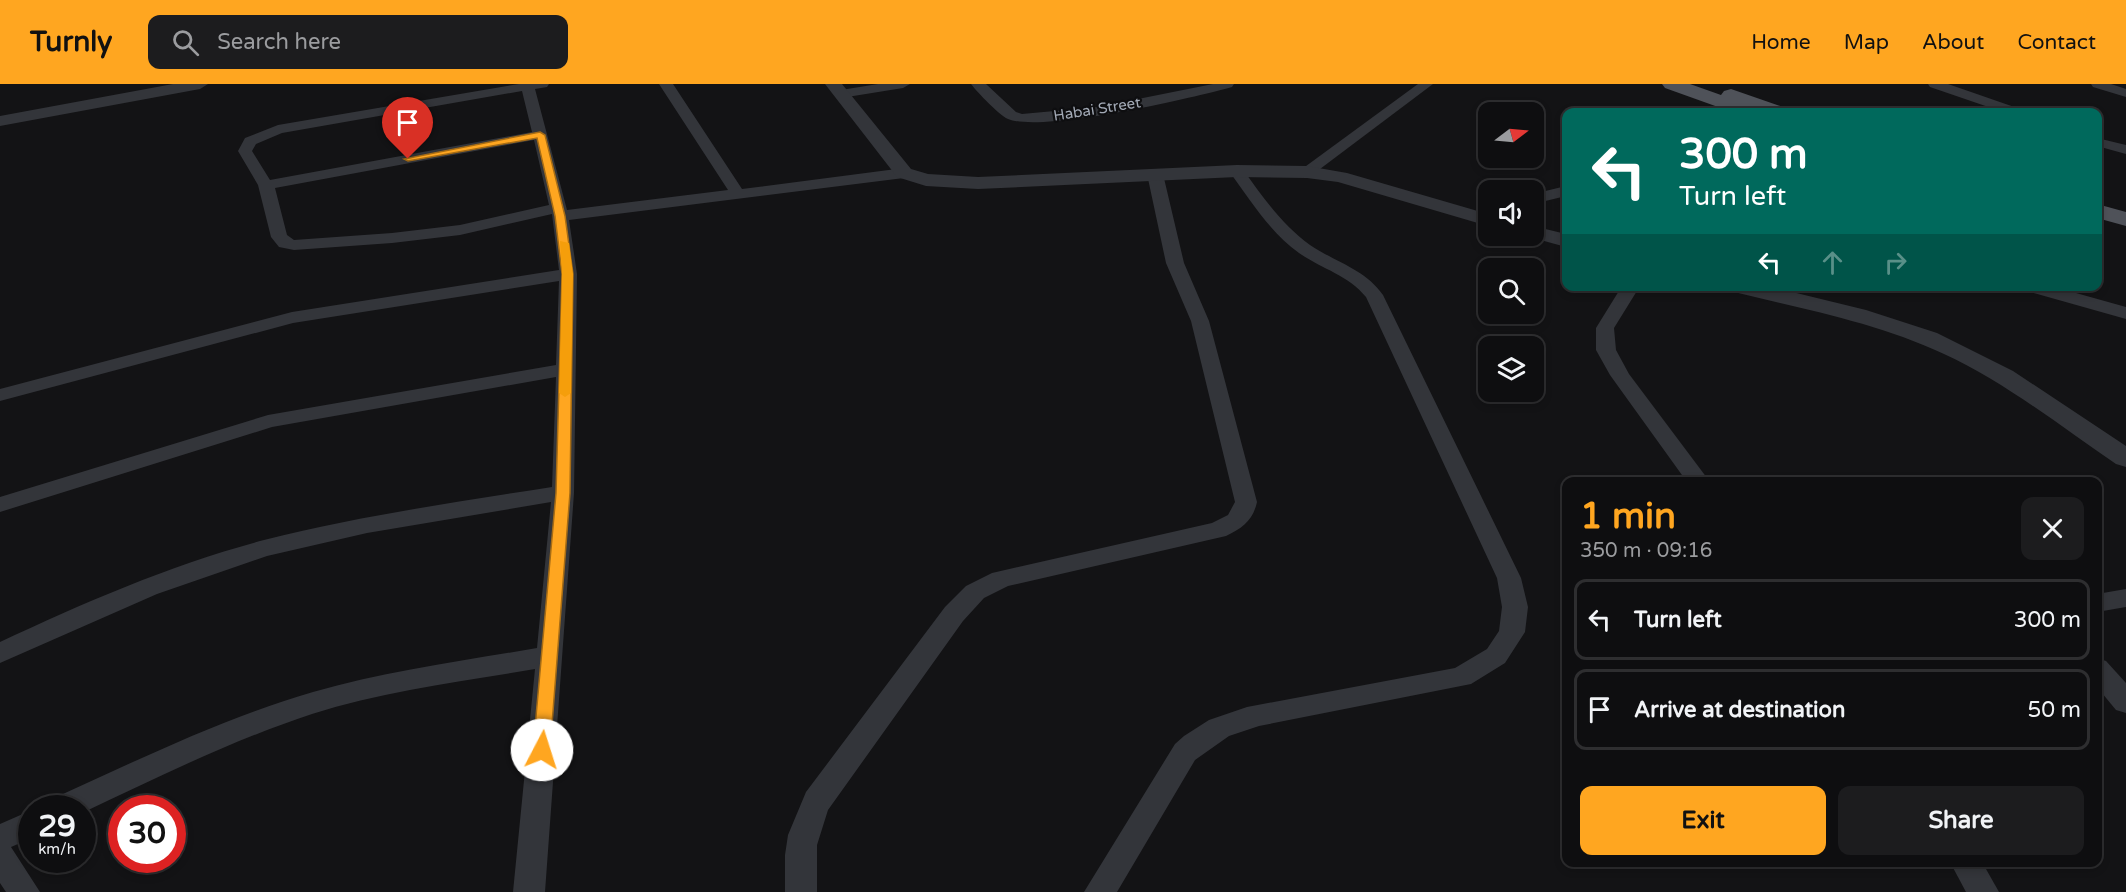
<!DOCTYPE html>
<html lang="en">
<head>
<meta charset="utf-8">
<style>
  :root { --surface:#0e0e10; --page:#1c1c1e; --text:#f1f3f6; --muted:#9b9c9f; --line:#2e2e30; --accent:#ffa620 }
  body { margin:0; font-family:"Varela Round",sans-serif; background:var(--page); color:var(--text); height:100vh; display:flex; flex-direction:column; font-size:22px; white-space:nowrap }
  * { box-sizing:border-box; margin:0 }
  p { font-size:20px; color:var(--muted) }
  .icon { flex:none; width:33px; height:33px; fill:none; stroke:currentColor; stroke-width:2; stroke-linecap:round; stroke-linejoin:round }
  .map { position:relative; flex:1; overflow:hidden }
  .drawer { position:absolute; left:1562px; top:393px; width:540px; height:390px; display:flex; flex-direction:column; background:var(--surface); border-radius:12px; box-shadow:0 3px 9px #0003,0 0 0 2px var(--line) }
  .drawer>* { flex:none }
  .banner { position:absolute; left:1562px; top:24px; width:540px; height:183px; border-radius:12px; box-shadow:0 3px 9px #0003,0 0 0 2px var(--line); background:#00695c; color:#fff; overflow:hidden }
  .needle { width:39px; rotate:74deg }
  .controls { position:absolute; left:1478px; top:18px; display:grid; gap:12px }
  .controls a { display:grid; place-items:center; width:66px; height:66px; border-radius:12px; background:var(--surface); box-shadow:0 3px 9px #0003,0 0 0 2px var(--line); font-size:30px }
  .speed { position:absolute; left:18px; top:711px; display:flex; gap:12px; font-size:30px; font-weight:700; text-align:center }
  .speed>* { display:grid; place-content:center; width:78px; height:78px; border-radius:50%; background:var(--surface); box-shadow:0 3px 9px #0003,0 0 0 2px var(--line); line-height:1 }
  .speed small { font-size:15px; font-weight:400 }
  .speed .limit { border:9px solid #d22; background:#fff; color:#111 }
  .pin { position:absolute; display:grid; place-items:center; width:51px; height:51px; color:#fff; margin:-62px -26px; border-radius:50% 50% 50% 0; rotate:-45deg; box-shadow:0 0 6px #0007 }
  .pin .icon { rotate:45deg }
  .me { position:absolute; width:66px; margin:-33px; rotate:5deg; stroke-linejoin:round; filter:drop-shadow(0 0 4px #0008) }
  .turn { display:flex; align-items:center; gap:21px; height:126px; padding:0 18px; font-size:27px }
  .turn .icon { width:78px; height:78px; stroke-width:2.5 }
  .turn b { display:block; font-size:42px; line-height:51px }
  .lanes { display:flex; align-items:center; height:57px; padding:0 18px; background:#0003; justify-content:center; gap:30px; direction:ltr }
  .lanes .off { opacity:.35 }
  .round { display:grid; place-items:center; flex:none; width:63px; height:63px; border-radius:12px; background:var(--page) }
  .head { display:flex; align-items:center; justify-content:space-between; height:102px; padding:0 18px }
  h1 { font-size:36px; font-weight:700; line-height:45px; color:var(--accent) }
  .button { display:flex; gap:12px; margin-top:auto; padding:12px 18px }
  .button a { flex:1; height:69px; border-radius:12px; background:var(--accent); color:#111; font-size:24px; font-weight:700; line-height:69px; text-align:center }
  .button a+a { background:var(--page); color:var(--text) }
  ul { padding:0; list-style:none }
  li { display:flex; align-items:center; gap:18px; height:81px; margin:0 12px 9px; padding:0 6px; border:3px solid var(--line); border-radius:12px }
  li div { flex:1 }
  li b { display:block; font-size:22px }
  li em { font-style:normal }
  header { display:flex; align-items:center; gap:36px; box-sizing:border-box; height:84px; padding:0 30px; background:var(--accent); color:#111 }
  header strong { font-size:28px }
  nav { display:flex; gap:33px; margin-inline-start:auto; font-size:21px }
  .search { width:420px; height:54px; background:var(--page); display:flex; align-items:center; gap:15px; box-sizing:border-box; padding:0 21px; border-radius:12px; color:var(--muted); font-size:22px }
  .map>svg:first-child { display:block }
</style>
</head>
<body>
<header>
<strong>Turnly</strong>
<div class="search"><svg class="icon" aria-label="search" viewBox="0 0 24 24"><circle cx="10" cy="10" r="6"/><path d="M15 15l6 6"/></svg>Search here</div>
<nav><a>Home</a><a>Map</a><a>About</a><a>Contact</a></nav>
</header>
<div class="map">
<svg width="2126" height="808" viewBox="0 0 2126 808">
  <rect width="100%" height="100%" fill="#131315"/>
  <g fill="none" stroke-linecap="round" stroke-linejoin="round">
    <g fill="#33353a" fill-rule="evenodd">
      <path d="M519 0H549L547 3 535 5 567 126 728 106 659 0H673L742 105 904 84 912 89 904 94 569 136 577 190 574 409 545 808H513L535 585C460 598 384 607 312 630 233 656 158 693 82 729V724H48L52 715C138 676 223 634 313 608 386 587 462 577 537 564L551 418 367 449 267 472 157 510 0 579V558C85 518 173 480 264 456 359 432 456 418 552 403L556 293 272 343 0 428V413L268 331 556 281 559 197 293 239 0 317V305L292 228 559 186 552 130 460 151 392 159 294 166 279 163 271 153 258 101 238 67 245 54 278 41ZM522 7 532 48 270 96 252 67 256 60 282 49ZM534 56 549 121 460 141 392 149 294 156 287 151 275 104Z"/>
      <polygon points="878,0 910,0 903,4 841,14 834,10 841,6"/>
      <path d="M971 0H986L1016 28 1022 30 1098 23 1213 0H1234L1232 3C1192 14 1042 49 1008 35 998 30 978 9 971 0Z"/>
      <polygon points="1418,0 1433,0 1312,91 1302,91 1299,88 1302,85"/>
      <polygon points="1928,0 1948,0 2020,25 2022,28 2003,28 1930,3"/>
      <polygon points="2091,0 2111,0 2126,5 2126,13 2093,3"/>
      <polygon points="2097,54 2126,61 2126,70 2097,62"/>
      <path d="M1237 82 1242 84C1262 112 1282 141 1310 161 1335 178 1365 185 1383 211L1521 494 1528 523 1525 548 1505 579 1471 600 1259 642 1229 652 1195 676 1117 808H1084L1175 660 1184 652 1209 636 1247 623 1455 584 1487 565 1499 547 1502 523 1497 494 1366 213C1348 191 1322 185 1299 169 1270 148 1250 116 1229 87Z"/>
      <path d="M1155 85 1163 90 1184 179 1209 237 1257 418C1253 436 1243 444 1226 452L1008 502 984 514 963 537 828 726 817 761V808H785V771L788 751 806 708 945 523 966 502 992 489 1212 439 1228 431 1235 418 1191 237 1166 179 1147 90Z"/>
      <polygon points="1566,102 1566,112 1533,120 1533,110"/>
      <polygon points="1622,202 1640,202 1614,244 1616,266 1629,290 1710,398 1687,398 1610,291 1596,266 1596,244"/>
      <polygon points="2020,202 2051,202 2126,223 2126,235 2023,206"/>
      <polygon points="2126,505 2126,523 2097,528 2097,510"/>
      <polygon points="2097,574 2106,577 2126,599 2126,629 2116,626 2097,603"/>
      <polygon points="32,726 32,754 11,763 40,808 6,808 0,799 0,740"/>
      <polygon points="1950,778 1982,778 1999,808 1966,808"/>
    </g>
    <g fill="#33353a" fill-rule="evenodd">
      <polygon points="173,0 208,0 200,5 0,42 0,32"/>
      <polygon points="825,0 842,0 911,85 928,90 978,93 1237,81 1307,82 1347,89 1488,130 1488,142 1338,98 1307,94 1237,93 978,105 926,102 897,93"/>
      <polygon points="1533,142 1566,150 1566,163 1526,152 1533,152"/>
      <path d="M1727 202H1768L1866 226 1937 249 2013 287 2126 362V383L2116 380C2060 342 2005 298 1944 270 1876 238 1802 225 1730 207Z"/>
    </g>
    <g fill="#4f5259" fill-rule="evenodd">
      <polygon points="1662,0 1690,0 1721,11 1724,7 1731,5 1786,24 1789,28 1732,28 1665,4"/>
      <polygon points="2097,120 2126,128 2126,142 2097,134"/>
    </g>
  </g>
  <polygon fill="#ffa620" stroke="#a66c15" stroke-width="1.5" points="540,48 545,51 565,132 573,190 570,409 550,666 548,671 542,673 536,671 533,666 556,409 562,190 555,132 537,54 408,77 404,75"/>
  <polygon fill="#f59e0b" points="560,157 569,159 573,190 571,309 565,313 559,309 562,190"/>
  <g text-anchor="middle" stroke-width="4.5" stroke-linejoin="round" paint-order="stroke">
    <g font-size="15" fill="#a3aab6" stroke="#0e0e10">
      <text transform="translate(1097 25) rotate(-9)" y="5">Habai Street</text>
    </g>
  </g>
</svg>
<div class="controls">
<a><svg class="needle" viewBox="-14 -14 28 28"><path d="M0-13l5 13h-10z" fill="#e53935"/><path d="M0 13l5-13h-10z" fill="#9b9c9f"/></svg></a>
<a><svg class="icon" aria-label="sound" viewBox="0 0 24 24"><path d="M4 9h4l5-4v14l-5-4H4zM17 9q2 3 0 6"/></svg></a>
<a><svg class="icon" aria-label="search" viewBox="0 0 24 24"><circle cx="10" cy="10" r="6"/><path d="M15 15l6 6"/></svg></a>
<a><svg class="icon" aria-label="layers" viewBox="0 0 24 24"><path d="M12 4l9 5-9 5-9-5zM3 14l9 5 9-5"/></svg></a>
</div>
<div class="speed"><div>29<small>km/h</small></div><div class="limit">30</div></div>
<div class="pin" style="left:408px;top:75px;background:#d93025"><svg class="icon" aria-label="arrive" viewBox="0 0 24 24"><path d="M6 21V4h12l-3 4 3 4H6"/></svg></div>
<svg class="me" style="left:542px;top:666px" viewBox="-20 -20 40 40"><circle r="19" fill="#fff"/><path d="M0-13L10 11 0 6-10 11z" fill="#ffa620"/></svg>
<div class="banner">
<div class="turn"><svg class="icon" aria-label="left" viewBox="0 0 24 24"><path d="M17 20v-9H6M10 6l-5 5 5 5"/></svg><div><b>300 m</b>Turn left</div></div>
<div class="lanes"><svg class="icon" aria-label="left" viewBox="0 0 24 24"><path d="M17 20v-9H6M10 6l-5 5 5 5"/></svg><svg class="icon off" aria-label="ahead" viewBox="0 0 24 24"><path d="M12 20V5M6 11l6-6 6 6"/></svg><svg class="icon off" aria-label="right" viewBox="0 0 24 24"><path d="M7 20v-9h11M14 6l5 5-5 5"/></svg></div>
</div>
<section class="drawer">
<div class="head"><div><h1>1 min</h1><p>350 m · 09:16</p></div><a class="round"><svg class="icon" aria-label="close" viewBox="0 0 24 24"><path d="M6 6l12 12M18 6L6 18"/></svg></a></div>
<ul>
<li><svg class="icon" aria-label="left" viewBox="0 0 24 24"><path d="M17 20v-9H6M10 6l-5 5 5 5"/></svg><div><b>Turn left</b></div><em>300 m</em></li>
<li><svg class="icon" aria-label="arrive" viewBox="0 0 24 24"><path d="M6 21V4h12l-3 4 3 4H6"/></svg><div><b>Arrive at destination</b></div><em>50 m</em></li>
</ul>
<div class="button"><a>Exit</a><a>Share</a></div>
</section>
</div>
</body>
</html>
